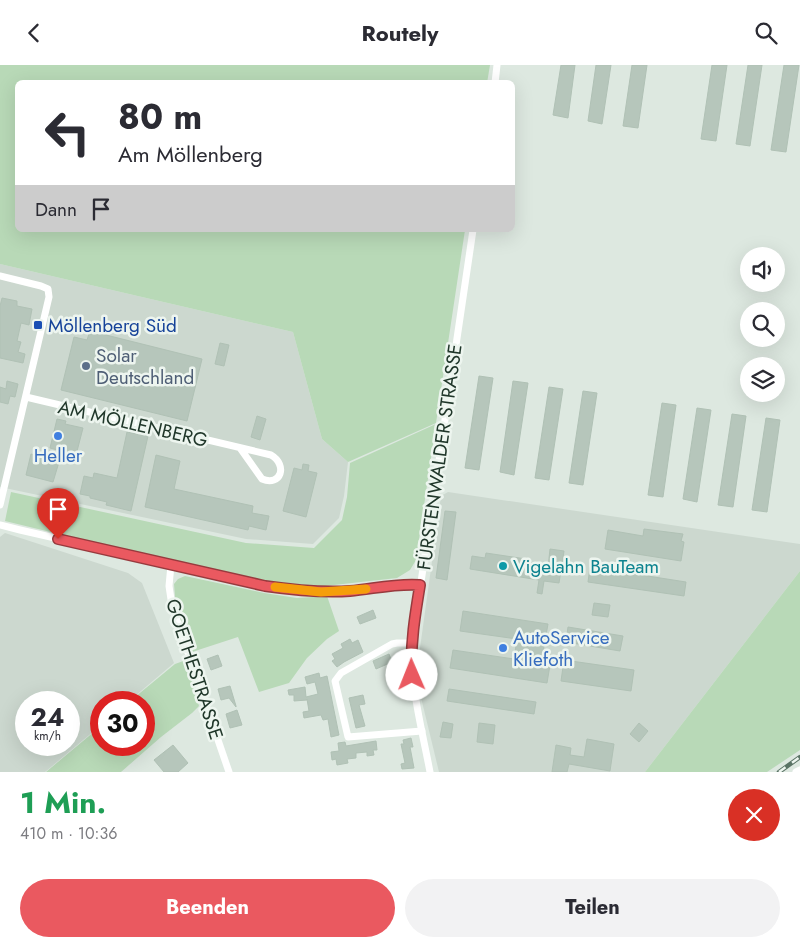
<!DOCTYPE html>
<html lang="de">
<head>
<meta charset="utf-8">
<style>
  :root { --surface:#fff; --page:#f2f2f3; --text:#2b2b33; --muted:#7c7c81; --accent:#ea5960 }
  body { margin:0; font-family:Jost,sans-serif; background:var(--page); color:var(--text); height:100vh; display:flex; flex-direction:column; font-size:19px; white-space:nowrap }
  * { box-sizing:border-box; margin:0 }
  p { font-size:16px; color:var(--muted) }
  .icon { flex:none; width:28px; height:28px; fill:none; stroke:currentColor; stroke-width:2; stroke-linecap:round; stroke-linejoin:round }
  .map { position:relative; height:707px; overflow:hidden }
  .details { display:flex; flex-direction:column; background:var(--surface); flex:1 }
  .details>* { flex:none }
  .guide { position:absolute; left:15px; top:15px; width:500px; height:152px; border-radius:8px; box-shadow:0 5px 20px #0002; background:#fff; color:var(--text); overflow:hidden }
  .tools { position:absolute; left:740px; top:182px; display:grid; gap:10px }
  .tools a { display:grid; place-items:center; width:45px; height:45px; border-radius:50%; background:var(--surface); box-shadow:0 5px 20px #0002; font-size:25px }
  .speed { position:absolute; left:15px; top:626px; display:flex; gap:10px; font-size:25px; font-weight:700; text-align:center }
  .speed>* { display:grid; place-content:center; width:65px; height:65px; border-radius:50%; background:var(--surface); box-shadow:0 5px 20px #0002; line-height:1 }
  .speed small { font-size:12px; font-weight:400 }
  .speed .limit { border:8px solid #d22; background:#fff; color:#111 }
  .pin { position:absolute; display:grid; place-items:center; width:42px; height:42px; color:#fff; margin:-51px -21px; border-radius:50% 50% 50% 0; rotate:-45deg; box-shadow:0 0 5px #0007 }
  .pin .icon { rotate:45deg }
  .me { position:absolute; width:55px; margin:-28px; rotate:359deg; stroke-linejoin:round; filter:drop-shadow(0 0 4px #0008) }
  .turn { display:flex; align-items:center; gap:18px; height:105px; padding:0 20px; font-size:22px }
  .turn .icon { width:65px; height:65px; stroke-width:2.5 }
  .turn b { display:block; font-size:35px; line-height:42px }
  .then { display:flex; align-items:center; height:48px; padding:0 20px; background:#0003; gap:10px; font-size:19px }
  .round { display:grid; place-items:center; flex:none; width:52px; height:52px; border-radius:26px; background:var(--page) }
  .summary { display:flex; align-items:center; justify-content:space-between; height:85px; padding:0 20px }
  h1 { font-size:30px; font-weight:700; line-height:38px; color:#1e9e55 }
  .button { display:flex; gap:10px; margin-top:auto; padding:10px 20px }
  .button a { flex:1; height:58px; border-radius:30px; background:var(--accent); color:#fff; font-size:20px; font-weight:700; line-height:58px; text-align:center }
  .button a+a { background:var(--page); color:var(--text) }
  header { display:flex; justify-content:space-between; align-items:center; height:65px; padding:0 20px; background:var(--surface); font-size:22px; font-weight:700 }
  .map>svg:first-child { display:block }
</style>
</head>
<body>
<header><svg class="icon" aria-label="back" viewBox="0 0 24 24"><path d="M15 5l-7 7 7 7"/></svg>Routely<svg class="icon" aria-label="search" viewBox="0 0 24 24"><circle cx="10" cy="10" r="6"/><path d="M15 15l6 6"/></svg></header>
<div class="map">
<svg width="800" height="707" viewBox="0 0 800 707">
  <rect width="100%" height="100%" fill="#dde8e0"/>
  <g fill="#ccd8cf" fill-rule="evenodd">
    <polygon points="0,199 293,267 322,374 348,397 344,431 339,453 313,479 246,474 0,422"/>
    <polygon points="448,427 800,479 800,506 645,707 439,707 416,612 441,431"/>
    <path d="M5 468 128 508 142 518 174 598 128 637 101 638V660L45 707H0V472ZM26 638H69V680H26Z"/>
  </g>
  <g fill="#b8d9b7">
    <polygon points="0,0 490,0 487,18 18,18 18,165 465,165 436,358 348,397 322,374 293,267 0,199"/>
    <polygon points="436,359 416,495 410,505 397,513 325,521 297,523 265,519 5,456 11,427 246,478 314,483 342,455 347,432 350,398"/>
    <polygon points="800,506 800,685 767,707 645,707"/>
    <polygon points="185,511 264,528 297,533 327,531 339,566 327,574 307,593 289,618 259,627 238,572 192,587 176,543 174,519 178,514"/>
    <polygon points="186,595 199,641 192,648 161,672 121,707 46,707 101,661 101,680 144,680 144,638 129,637 175,599"/>
  </g>
  <g fill="#b6c6bb" stroke="#b0c1b5">
    <polygon points="561,0 575,0 568,53 553,50"/>
    <polygon points="596,0 611,0 602,59 588,56"/>
    <polygon points="632,0 647,0 638,63 623,61"/>
    <polygon points="712,0 727,0 716,76 701,74"/>
    <polygon points="748,0 762,0 750,81 736,79"/>
    <polygon points="784,0 799,0 786,87 771,85"/>
    <polygon points="2,233 17,236 17,241 32,244 29,260 21,258 17,276 21,277 18,287 25,289 23,298 0,293 0,241"/>
    <polygon points="90,266 202,294 187,356 61,325 74,272 87,275"/>
    <polygon points="220,278 229,280 224,301 215,299"/>
    <polygon points="479,311 493,313 479,405 465,403"/>
    <polygon points="7,316 18,319 15,332 10,331 8,339 0,337 0,322 6,324"/>
    <polygon points="513,316 528,318 514,410 500,407"/>
    <polygon points="549,322 563,324 549,415 535,413"/>
    <polygon points="583,326 597,328 583,420 569,418"/>
    <polygon points="662,338 676,340 663,432 648,430"/>
    <polygon points="697,343 711,345 697,437 683,434"/>
    <polygon points="732,349 746,351 733,442 718,440"/>
    <polygon points="257,351 266,354 260,375 251,372"/>
    <polygon points="766,353 780,355 767,447 752,445"/>
    <polygon points="57,354 66,356 65,359 83,363 76,390 50,383"/>
    <polygon points="127,367 148,371 131,446 106,440 107,437 90,433 90,431 80,429 84,411 93,413 94,408 117,413"/>
    <polygon points="31,389 59,397 53,417 26,410"/>
    <polygon points="156,390 180,396 174,424 253,441 252,448 269,451 266,465 249,461 248,465 145,442"/>
    <polygon points="303,399 309,400 308,406 317,408 306,452 283,446 294,403 302,405"/>
    <polygon points="445,446 456,447 447,515 436,513"/>
    <polygon points="644,464 683,469 681,476 684,477 681,496 605,484 608,465 643,471"/>
    <polygon points="550,484 564,486 559,518 544,516 542,529 537,528 539,515 470,504 472,491 485,493 486,488 526,494 525,499 548,503"/>
    <polygon points="590,502 686,517 684,531 588,517"/>
    <polygon points="594,538 610,540 608,552 592,550"/>
    <polygon points="373,545 376,553 360,559 357,552"/>
    <polygon points="463,546 548,559 541,598 550,600 547,618 450,603 453,585 514,594 517,574 460,566"/>
    <polygon points="568,562 623,571 620,586 566,577"/>
    <polygon points="350,574 352,578 358,575 363,587 344,597 337,602 332,596 335,594 332,589 343,583 341,579"/>
    <polygon points="389,589 392,597 376,604 373,596"/>
    <polygon points="218,590 222,601 211,605 207,594"/>
    <polygon points="564,595 634,605 631,626 561,616"/>
    <polygon points="319,608 320,613 327,611 339,670 331,672 328,654 323,655 321,650 304,653 303,647 309,646 307,634 307,635 294,636 294,630 289,630 288,625 305,622 306,632 318,629 315,617 307,619 305,612"/>
    <polygon points="230,621 236,641 236,642 229,633 221,635 218,624"/>
    <polygon points="449,624 536,637 534,649 447,636"/>
    <polygon points="363,630 365,639 359,640 365,661 356,663 349,633"/>
    <polygon points="237,645 242,660 230,663 226,649"/>
    <polygon points="443,657 453,659 451,673 440,672"/>
    <polygon points="479,658 495,660 493,679 477,677"/>
    <polygon points="639,658 648,666 639,677 630,669"/>
    <polygon points="411,673 413,682 410,682 414,703 402,704 401,699 405,698 401,679 404,679 403,675"/>
    <polygon points="587,674 614,679 610,706 569,699 567,707 552,707 556,680 571,683 570,690 584,692"/>
    <polygon points="376,676 377,685 373,685 374,690 367,691 367,687 356,688 356,693 347,694 348,698 337,700 336,694 332,695 331,687 339,686 338,678 345,677 346,681"/>
    <polygon points="173,680 188,698 178,707 164,707 154,695"/>
  </g>
  <g fill="none" stroke-linecap="round" stroke-linejoin="round">
    <g stroke="#fff" stroke-width="7">
      <polyline points="495,18 497,0"/>
      <polyline points="0,211 41,221 48,224 49,232 0,440"/>
      <path d="M26 332 271 390C288 400 281 422 262 414L240 383"/>
      <path d="M0 460 20 465 265 521C293 525 321 528 350 526 373 524 396 518 420 520"/>
      <polyline points="171,500 169,521 172,541 229,707"/>
      <polyline points="412,578 397,578 392,579 341,608 335,616 348,672 422,666"/>
      <path d="M430 707C422 664 410 622 412 578L473 165"/>
      <polyline points="796,707 800,705"/>
    </g>
    <g stroke="#5a7365" stroke-width="4.5">
      <polyline id="rail" points="779,707 800,692"/>
    </g>
    <use href="#rail" stroke="#edf5ef" stroke-width="2.5" stroke-dasharray="8" stroke-linecap="butt"/>
  </g>
  <g fill="none" stroke-linecap="round" stroke-linejoin="round">
    <g stroke="#983a3e" stroke-width="12">
      <path id="route" d="M58 474 265 521C293 525 321 528 350 526 373 524 396 518 420 520 415 550 410 580 412 610"/>
    </g>
    <use href="#route" stroke="#ea5960" stroke-width="9"/>
    <polyline stroke="#f59e0b" stroke-width="9" points="275,522 321,527 366,524"/>
  </g>
  <rect fill="#1a4fb4" stroke="#edf5ef" stroke-width="2" x="33" y="255" width="10" height="10" rx="2.5"/>
  <circle fill="#5c6f8a" stroke="#edf5ef" stroke-width="2" cx="86" cy="301" r="5"/>
  <g fill="#3f7fe0" stroke="#edf5ef" stroke-width="2">
    <circle cx="58" cy="371" r="5"/>
    <circle cx="503" cy="583" r="5"/>
  </g>
  <circle fill="#0f9aa8" stroke="#edf5ef" stroke-width="2" cx="503" cy="501" r="5"/>
  <g text-anchor="middle" stroke-width="5" stroke-linejoin="round" paint-order="stroke">
    <g font-size="19" fill="#164399" stroke="#edf5ef" text-anchor="start">
      <text x="48" y="267">Möllenberg Süd</text>
    </g>
    <g font-size="19" fill="#4e5e75" stroke="#edf5ef" text-anchor="start">
      <text x="96" y="297">Solar<tspan x="96" dy="22">Deutschland</tspan></text>
    </g>
    <g font-size="19" fill="#20372a" stroke="#edf5ef">
      <text transform="translate(133 358) rotate(13)" y="7">AM MÖLLENBERG</text>
      <text transform="translate(439 392) rotate(-82)" y="7">FÜRSTENWALDER STRASSE</text>
      <text transform="translate(195 604) rotate(72)" y="7">GOETHESTRASSE</text>
    </g>
    <g font-size="19" fill="#366cbe" stroke="#edf5ef">
      <text x="58" y="397">Heller</text>
      <text x="513" y="579" text-anchor="start">AutoService<tspan x="513" dy="22">Kliefoth</tspan></text>
    </g>
    <g font-size="19" fill="#0d838f" stroke="#edf5ef" text-anchor="start">
      <text x="513" y="508">Vigelahn BauTeam</text>
    </g>
  </g>
</svg>
<div class="tools">
<a><svg class="icon" aria-label="sound" viewBox="0 0 24 24"><path d="M4 9h4l5-4v14l-5-4H4zM17 9q2 3 0 6"/></svg></a>
<a><svg class="icon" aria-label="search" viewBox="0 0 24 24"><circle cx="10" cy="10" r="6"/><path d="M15 15l6 6"/></svg></a>
<a><svg class="icon" aria-label="layers" viewBox="0 0 24 24"><path d="M12 4l9 5-9 5-9-5zM3 14l9 5 9-5"/></svg></a>
</div>
<div class="speed"><div>24<small>km/h</small></div><div class="limit">30</div></div>
<div class="pin" style="left:58px;top:474px;background:#d93025"><svg class="icon" aria-label="arrive" viewBox="0 0 24 24"><path d="M6 21V4h12l-3 4 3 4H6"/></svg></div>
<svg class="me" style="left:412px;top:610px" viewBox="-20 -20 40 40"><circle r="19" fill="#fff"/><path d="M0-13L10 11 0 6-10 11z" fill="#ea5960"/></svg>
<div class="guide">
<div class="turn"><svg class="icon" aria-label="left" viewBox="0 0 24 24"><path d="M17 20v-9H6M10 6l-5 5 5 5"/></svg><div><b>80 m</b>Am Möllenberg</div></div>
<div class="then">Dann<svg class="icon" aria-label="arrive" viewBox="0 0 24 24"><path d="M6 21V4h12l-3 4 3 4H6"/></svg></div>
</div>
</div>
<section class="details">
<div class="summary"><div><h1>1 Min.</h1><p>410 m · 10:36</p></div><a class="round" style="background:#d93025;color:#fff"><svg class="icon" aria-label="close" viewBox="0 0 24 24"><path d="M6 6l12 12M18 6L6 18"/></svg></a></div>
<div class="button"><a>Beenden</a><a>Teilen</a></div>
</section>
</body>
</html>
